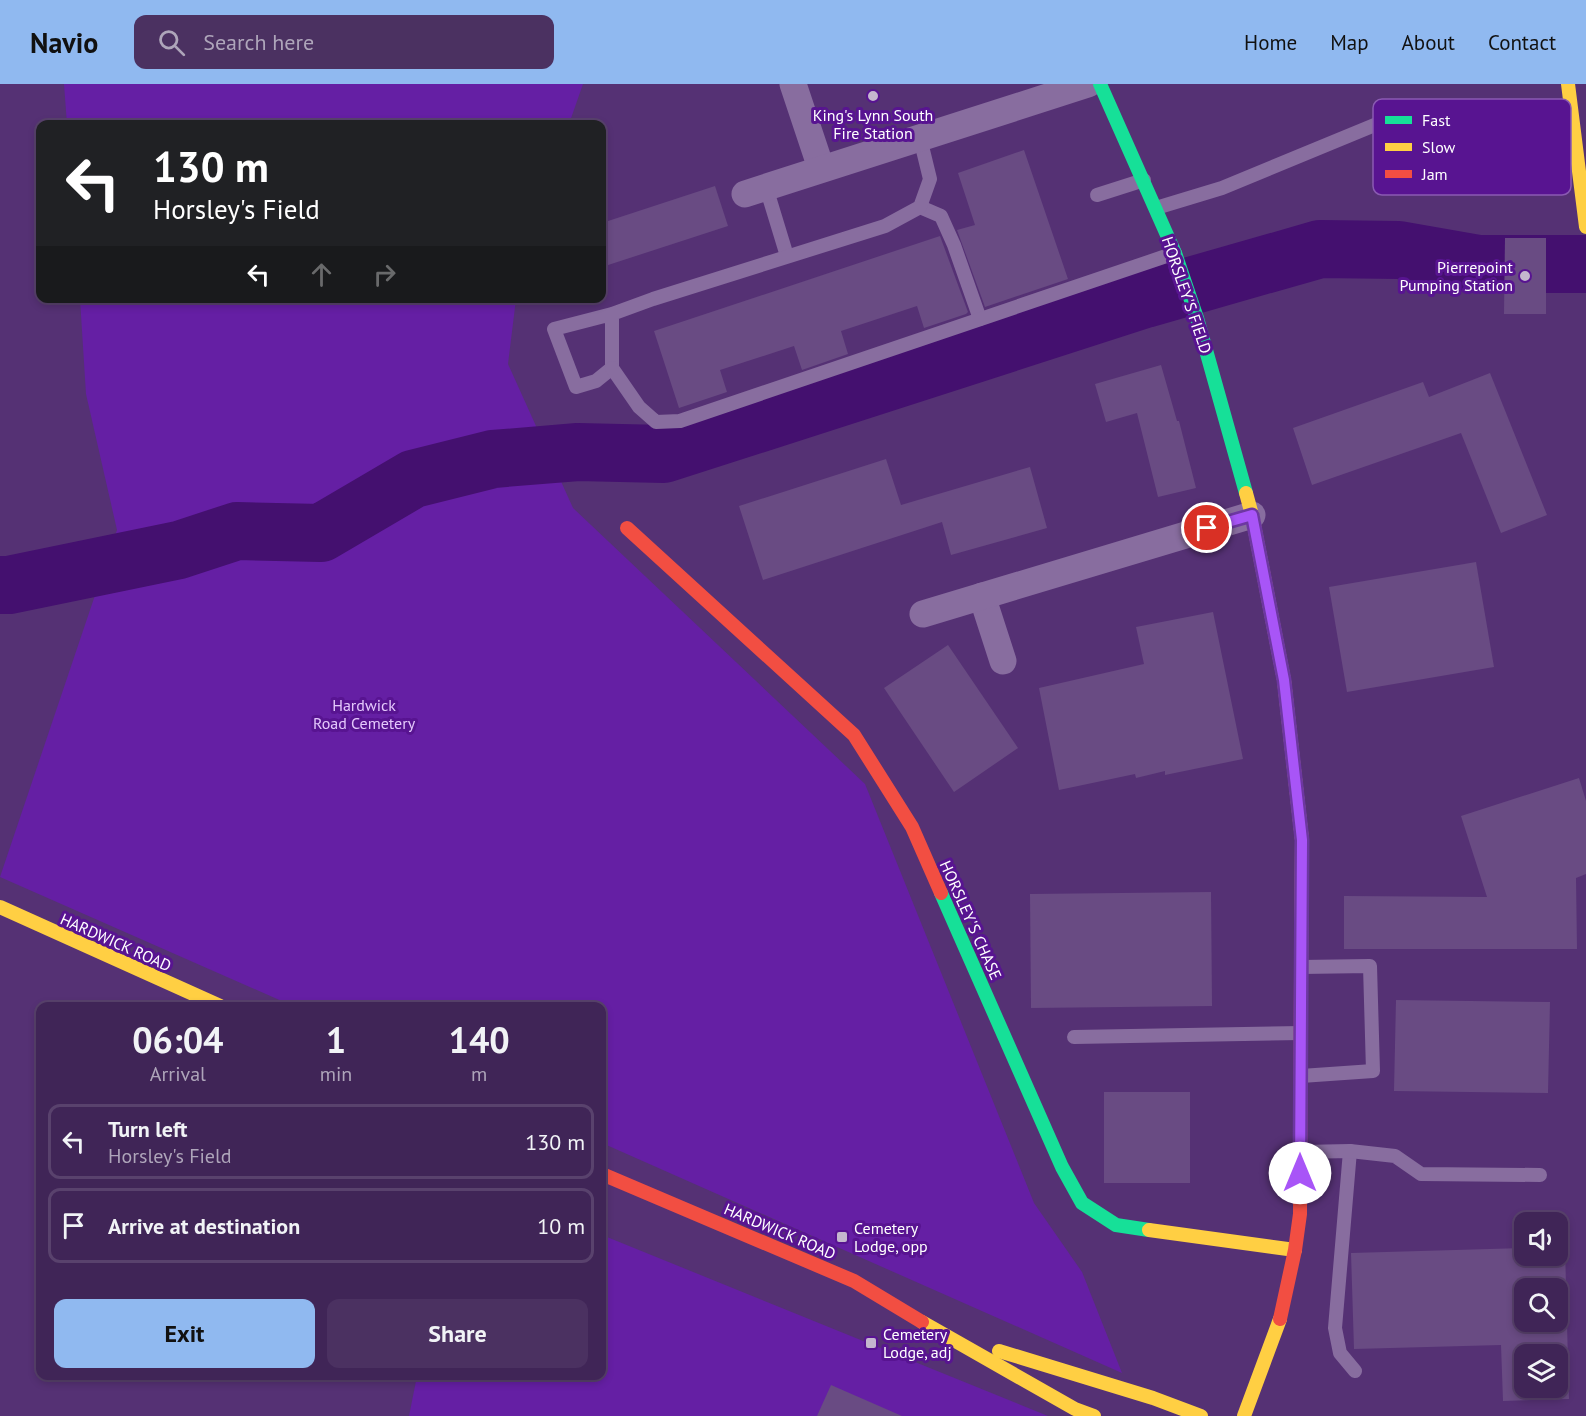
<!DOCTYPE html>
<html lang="en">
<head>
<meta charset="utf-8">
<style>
  :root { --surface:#402557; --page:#4b3161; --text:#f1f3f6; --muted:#aea5ba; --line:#59426d; --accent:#90b9f0 }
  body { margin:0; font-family:"PT Sans",sans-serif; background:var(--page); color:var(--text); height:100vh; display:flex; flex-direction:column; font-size:22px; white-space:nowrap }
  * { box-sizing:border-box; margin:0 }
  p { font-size:20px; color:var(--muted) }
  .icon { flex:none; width:33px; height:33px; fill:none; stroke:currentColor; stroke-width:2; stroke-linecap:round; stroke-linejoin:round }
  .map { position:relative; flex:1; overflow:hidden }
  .details { position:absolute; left:36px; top:918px; width:570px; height:378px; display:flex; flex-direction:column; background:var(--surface); border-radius:12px; box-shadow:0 3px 9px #0003,0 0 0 2px var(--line) }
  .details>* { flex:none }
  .top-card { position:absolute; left:36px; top:36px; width:570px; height:183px; border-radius:12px; box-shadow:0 3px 9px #0003,0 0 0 2px var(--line); background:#202124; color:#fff; overflow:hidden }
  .fabs { position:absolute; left:1514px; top:1128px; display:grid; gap:12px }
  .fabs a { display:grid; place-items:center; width:54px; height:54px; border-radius:12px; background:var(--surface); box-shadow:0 3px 9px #0003,0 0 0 2px var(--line); font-size:30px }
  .pin { position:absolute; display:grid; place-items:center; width:51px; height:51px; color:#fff; margin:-26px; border:3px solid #fff; border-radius:50%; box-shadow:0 2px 6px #0007 }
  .me { position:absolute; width:66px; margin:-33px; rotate:0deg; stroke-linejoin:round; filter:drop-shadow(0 0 4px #0008) }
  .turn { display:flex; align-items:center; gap:21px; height:126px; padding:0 18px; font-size:27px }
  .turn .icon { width:78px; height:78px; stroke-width:2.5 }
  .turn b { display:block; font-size:42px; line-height:51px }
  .lanes { display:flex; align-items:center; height:57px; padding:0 18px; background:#0003; justify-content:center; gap:30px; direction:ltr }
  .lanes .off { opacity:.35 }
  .eta { display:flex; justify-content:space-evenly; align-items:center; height:102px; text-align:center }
  .eta b { font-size:36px; font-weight:700; line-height:42px }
  .action { display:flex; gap:12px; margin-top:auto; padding:12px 18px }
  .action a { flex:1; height:69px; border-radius:12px; background:var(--accent); color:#111; font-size:24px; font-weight:700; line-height:69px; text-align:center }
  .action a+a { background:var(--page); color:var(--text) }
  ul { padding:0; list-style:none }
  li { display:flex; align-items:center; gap:18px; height:75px; margin:0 12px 9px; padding:0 6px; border:3px solid var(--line); border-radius:12px }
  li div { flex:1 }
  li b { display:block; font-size:22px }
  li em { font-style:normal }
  header { display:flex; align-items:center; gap:36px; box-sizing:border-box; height:84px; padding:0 30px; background:var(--accent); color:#111 }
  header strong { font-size:28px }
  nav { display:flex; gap:33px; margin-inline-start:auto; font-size:21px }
  .search { width:420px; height:54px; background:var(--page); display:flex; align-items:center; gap:15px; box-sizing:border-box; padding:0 21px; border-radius:12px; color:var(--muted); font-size:22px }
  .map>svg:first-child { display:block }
</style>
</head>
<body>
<header>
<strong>Navio</strong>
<div class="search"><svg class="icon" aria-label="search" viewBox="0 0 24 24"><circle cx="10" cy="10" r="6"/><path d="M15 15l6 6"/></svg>Search here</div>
<nav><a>Home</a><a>Map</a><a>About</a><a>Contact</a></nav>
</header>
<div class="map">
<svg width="1586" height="1332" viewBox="0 0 1586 1332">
  <rect width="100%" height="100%" fill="#553174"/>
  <g fill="#651fa4">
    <polygon points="64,0 583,0 569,40 67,40"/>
    <polygon points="80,215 516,215 508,280 573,424 865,700 1034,1119 1082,1188 1122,1289 602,1059 602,922 293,922 0,793 117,446 86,310"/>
    <polygon points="602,1151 1048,1332 409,1332 417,1292 602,1292"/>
  </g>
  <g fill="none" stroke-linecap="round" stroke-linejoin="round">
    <polyline stroke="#44106f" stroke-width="58" points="0,501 9,501 179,466 237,447 321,449 413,395 493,375 578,368 664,370 1145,215 1320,165 1399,166 1479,180 1586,180"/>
  </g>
  <g fill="#694b83" fill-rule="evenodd">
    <polygon points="1024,66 1068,195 985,223 957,146 975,141 958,89"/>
    <polygon points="715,102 728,142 602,183 602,139"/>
    <polygon points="940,152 968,228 966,230 924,244 917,222 841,247 848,270 802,286 794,262 720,286 727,308 679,324 654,247"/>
    <polygon points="1505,154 1546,154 1546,230 1504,230"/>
    <polygon points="1161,281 1177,337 1179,337 1196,404 1158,413 1137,329 1106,338 1095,300"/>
    <polygon points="1490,289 1547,431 1501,449 1461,349 1312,401 1293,344 1423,298 1429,313"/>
    <polygon points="886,375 901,421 1030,383 1047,444 951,471 942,438 763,496 739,422"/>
    <polygon points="1476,478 1494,583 1347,608 1329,503"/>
    <polygon points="1213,528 1243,675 1165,691 1165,687 1136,694 1135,690 1059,706 1039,604 1144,580 1136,543"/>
    <polygon points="948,561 1018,664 954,708 884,604"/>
    <polygon points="1579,694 1586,717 1586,790 1576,794 1577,865 1344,865 1344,812 1487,813 1461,732"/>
    <polygon points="1211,808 1212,922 1031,924 1030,810"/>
    <polygon points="1396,916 1550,918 1548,1009 1394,1007"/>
    <rect x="1104" y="1008" width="86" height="91"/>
    <path d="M1557 1163H1565L1569 1315 1503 1317 1501 1261 1354 1265 1351 1169 1524 1164V1172H1557ZM1524 1204H1557V1238H1524ZM1524 1270H1557V1304H1524Z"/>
    <polygon points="831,1301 902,1332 817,1332"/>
  </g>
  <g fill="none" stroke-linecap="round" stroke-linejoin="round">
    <g stroke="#886d9f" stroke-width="14">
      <polyline points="766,103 787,172"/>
      <polyline points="1097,111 1144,96"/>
      <polyline points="920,123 941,132 954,161 980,235"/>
      <path d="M1156 124 1222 104 1411 26C1474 19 1483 55 1505 104"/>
      <polyline points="612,230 612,284 596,297 576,303 554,245 612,230 653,215 885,142 920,123 930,95 920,54"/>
      <polyline points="612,284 639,323 656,338 680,337 1175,169"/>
      <polyline points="1074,953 1301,949"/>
      <polyline points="1301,992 1373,987 1370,882 1301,883"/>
      <polyline points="1350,1067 1335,1244 1340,1269 1355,1287"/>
      <polyline points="1301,1068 1350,1067 1395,1072 1421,1090 1540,1091"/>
    </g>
    <g stroke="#886d9f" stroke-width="27">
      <polyline points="793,0 821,84"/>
      <polyline points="745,110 1088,0"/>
      <polyline points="982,512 1003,577"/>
      <polyline points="923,530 1252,431"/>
    </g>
    <g stroke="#16e098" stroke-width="14">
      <polyline points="1100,0 1175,169 1197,234 1246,409"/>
      <polyline points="941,809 1062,1083 1082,1119 1116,1141 1149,1146"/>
    </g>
    <g stroke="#ffcf43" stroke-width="14">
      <polyline points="1568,0 1586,143"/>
      <polyline points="1246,409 1252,431 1284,596 1302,756 1301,891"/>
      <polyline points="0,823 220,922"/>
      <polyline points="1149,1146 1295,1166"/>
      <polyline points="922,1238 1075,1325 1094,1332"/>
      <polyline points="999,1267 1153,1314 1201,1332"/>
      <polyline points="1244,1332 1280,1235"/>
    </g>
    <g stroke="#f24e42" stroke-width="14">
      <polyline points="627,444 854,651 912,743 941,809"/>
      <polyline points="602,1090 854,1197 922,1238"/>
      <polyline points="1280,1235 1295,1166 1300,1130 1301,891"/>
    </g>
  </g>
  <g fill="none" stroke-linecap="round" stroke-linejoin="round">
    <g stroke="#6d37a1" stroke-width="15">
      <polyline id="route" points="1207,444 1252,431 1284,596 1302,756 1300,1089"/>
    </g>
    <use href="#route" stroke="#a855f7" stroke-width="10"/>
  </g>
  <g fill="#c4b7ce" stroke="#581491" stroke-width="2">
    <circle cx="873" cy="12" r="6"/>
    <circle cx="1525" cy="192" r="6"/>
    <rect x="836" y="1147" width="12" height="12" rx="3"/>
    <rect x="865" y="1253" width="12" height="12" rx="3"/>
  </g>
  <g text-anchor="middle" stroke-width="6" stroke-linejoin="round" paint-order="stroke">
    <g font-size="16" fill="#fff" stroke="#581491" text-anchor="start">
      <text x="873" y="37" text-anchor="middle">King's Lynn South<tspan x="873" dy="18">Fire Station</tspan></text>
      <text x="1513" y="189" text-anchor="end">Pierrepoint<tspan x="1513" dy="18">Pumping Station</tspan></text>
      <text x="854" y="1150">Cemetery<tspan x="854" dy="18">Lodge, opp</tspan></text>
      <text x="883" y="1256">Cemetery<tspan x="883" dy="18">Lodge, adj</tspan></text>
    </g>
    <g font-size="16" fill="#fff" stroke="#581491">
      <text transform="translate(1187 211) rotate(71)" y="6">HORSLEY'S FIELD</text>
      <text transform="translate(971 836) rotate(66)" y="6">HORSLEY'S CHASE</text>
      <text transform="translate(116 858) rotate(24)" y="6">HARDWICK ROAD</text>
      <text transform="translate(780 1147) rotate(23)" y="6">HARDWICK ROAD</text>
    </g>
    <g font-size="16" fill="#e4c8fc" stroke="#581491">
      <text x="364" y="627">Hardwick<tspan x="364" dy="18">Road Cemetery</tspan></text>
    </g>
  </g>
  <rect x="1373" y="15" width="198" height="96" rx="9" fill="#581491" stroke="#8a5ab2" stroke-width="1.5"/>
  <rect x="1385" y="32" width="27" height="8" fill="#16e098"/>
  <rect x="1385" y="59" width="27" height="8" fill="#ffcf43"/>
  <rect x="1385" y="86" width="27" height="8" fill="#f24e42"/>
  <g font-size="16" fill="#fff">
    <text x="1422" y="42">Fast</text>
    <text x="1422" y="69">Slow</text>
    <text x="1422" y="96">Jam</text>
  </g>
</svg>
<div class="fabs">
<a><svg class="icon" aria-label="sound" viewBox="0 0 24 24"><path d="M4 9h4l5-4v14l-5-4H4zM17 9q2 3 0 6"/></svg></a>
<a><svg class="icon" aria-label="search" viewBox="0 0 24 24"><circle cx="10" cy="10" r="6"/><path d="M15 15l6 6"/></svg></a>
<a><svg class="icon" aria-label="layers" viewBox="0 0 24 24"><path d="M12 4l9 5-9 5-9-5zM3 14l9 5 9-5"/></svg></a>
</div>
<div class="pin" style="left:1207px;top:444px;background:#d93025"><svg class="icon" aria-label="arrive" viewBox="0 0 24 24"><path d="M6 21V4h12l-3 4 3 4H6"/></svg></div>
<svg class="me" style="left:1300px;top:1089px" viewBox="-20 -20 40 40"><circle r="19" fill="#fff"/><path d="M0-13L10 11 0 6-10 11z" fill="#a855f7"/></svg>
<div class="top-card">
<div class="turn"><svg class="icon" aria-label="left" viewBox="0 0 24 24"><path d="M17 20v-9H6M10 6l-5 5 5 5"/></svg><div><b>130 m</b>Horsley's Field</div></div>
<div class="lanes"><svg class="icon" aria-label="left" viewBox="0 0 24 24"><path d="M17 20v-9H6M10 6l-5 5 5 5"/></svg><svg class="icon off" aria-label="ahead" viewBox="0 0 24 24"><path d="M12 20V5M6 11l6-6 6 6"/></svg><svg class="icon off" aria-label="right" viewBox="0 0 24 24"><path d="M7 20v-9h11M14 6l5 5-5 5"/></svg></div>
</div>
<section class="details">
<div class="eta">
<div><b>06:04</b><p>Arrival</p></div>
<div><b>1</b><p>min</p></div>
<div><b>140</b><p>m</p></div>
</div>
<ul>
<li><svg class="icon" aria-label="left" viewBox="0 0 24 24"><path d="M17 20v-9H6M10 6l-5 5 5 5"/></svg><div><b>Turn left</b><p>Horsley's Field</p></div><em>130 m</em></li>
<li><svg class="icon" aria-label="arrive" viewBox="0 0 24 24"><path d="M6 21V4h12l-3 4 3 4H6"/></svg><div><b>Arrive at destination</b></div><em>10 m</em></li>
</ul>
<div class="action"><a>Exit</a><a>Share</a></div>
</section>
</div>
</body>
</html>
